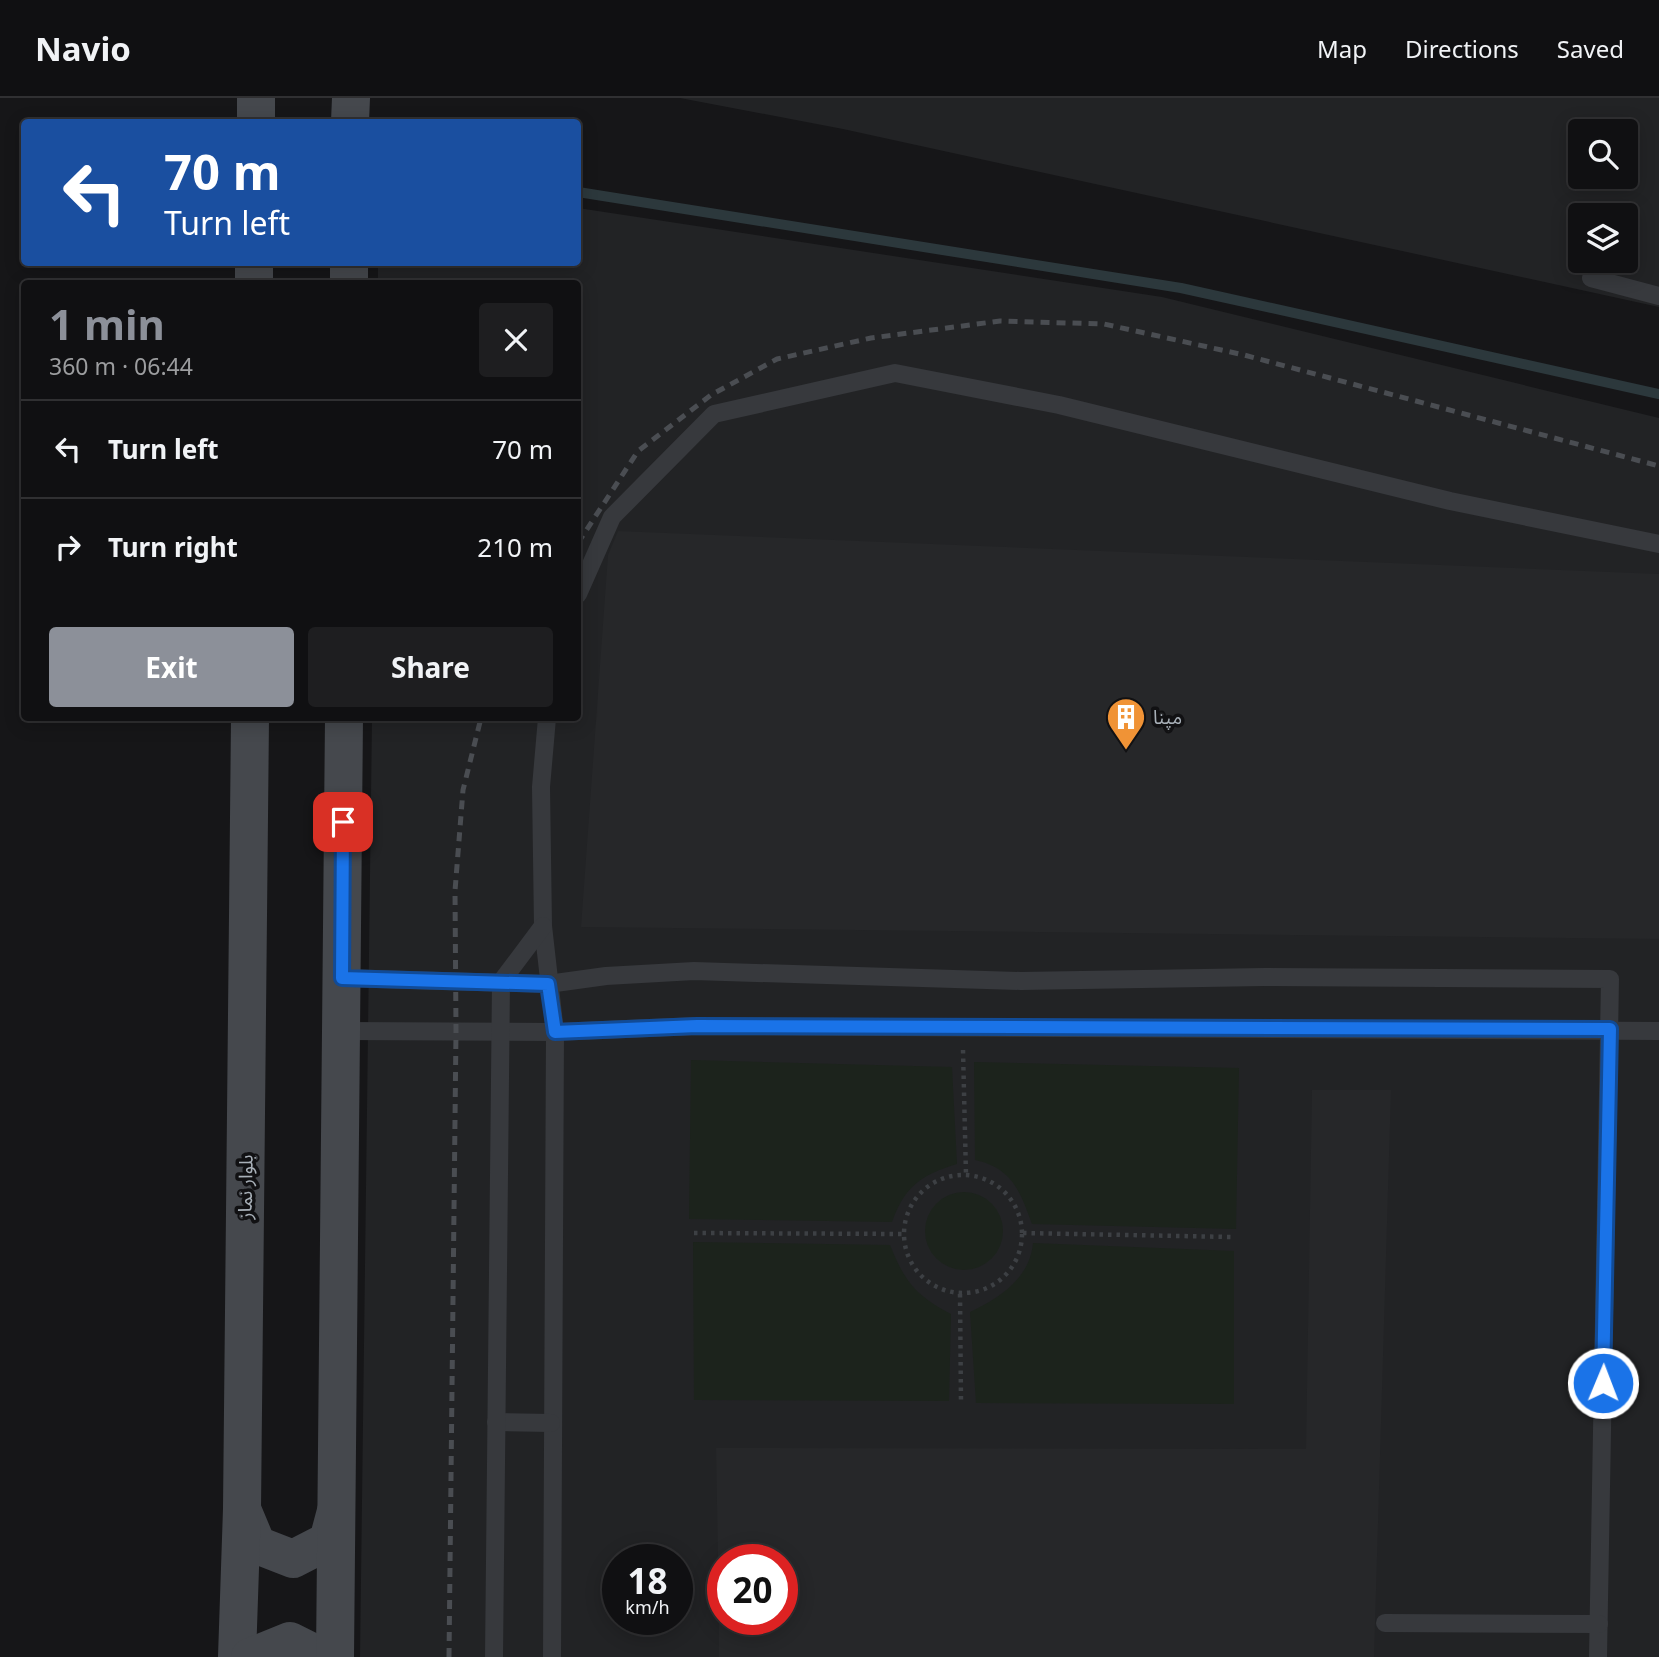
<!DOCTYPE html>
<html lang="en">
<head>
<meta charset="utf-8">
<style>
  :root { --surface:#101012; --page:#1e1e20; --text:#f1f3f6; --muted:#9c9d9f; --line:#303032; --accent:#8c9099 }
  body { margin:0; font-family:"Noto Sans","Noto Sans Arabic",sans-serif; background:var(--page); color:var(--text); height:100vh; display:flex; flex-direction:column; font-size:26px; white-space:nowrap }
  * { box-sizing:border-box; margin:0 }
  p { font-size:23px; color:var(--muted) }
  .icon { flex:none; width:38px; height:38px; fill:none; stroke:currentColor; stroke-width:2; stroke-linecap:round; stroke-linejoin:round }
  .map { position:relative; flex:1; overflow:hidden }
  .details { position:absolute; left:21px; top:182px; width:560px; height:441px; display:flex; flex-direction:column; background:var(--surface); border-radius:7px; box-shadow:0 4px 18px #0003,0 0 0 2px var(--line) }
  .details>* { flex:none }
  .top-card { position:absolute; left:21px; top:21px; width:560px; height:147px; border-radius:7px; box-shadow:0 4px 18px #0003,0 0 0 2px var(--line); background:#1a4fa0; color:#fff; overflow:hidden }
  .tools { position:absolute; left:1568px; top:21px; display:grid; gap:14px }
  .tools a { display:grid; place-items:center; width:70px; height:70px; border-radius:7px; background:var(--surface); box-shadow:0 4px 18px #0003,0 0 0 2px var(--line); font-size:35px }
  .speed { position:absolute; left:602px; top:1446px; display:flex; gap:14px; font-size:35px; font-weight:700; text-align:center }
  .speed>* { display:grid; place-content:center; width:91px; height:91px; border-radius:50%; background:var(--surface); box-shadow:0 4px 18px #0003,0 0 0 2px var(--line); line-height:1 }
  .speed small { font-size:18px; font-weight:400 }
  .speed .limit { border:10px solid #d22; background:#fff; color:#111 }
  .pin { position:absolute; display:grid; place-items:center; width:60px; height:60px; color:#fff; margin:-30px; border-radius:14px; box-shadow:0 4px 10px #0006 }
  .me { position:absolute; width:77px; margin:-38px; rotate:1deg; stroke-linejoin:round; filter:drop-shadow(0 0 5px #0008) }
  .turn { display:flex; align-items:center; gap:24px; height:147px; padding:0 28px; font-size:32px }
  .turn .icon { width:91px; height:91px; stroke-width:2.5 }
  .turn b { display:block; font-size:49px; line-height:60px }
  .round { display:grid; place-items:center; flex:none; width:74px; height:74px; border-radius:7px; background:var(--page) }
  .overview { display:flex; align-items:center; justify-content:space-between; height:119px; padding:0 28px }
  h1 { font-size:42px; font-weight:700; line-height:52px; color:var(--accent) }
  .cta { display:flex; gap:14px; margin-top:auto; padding:14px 28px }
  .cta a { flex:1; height:80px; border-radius:7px; background:var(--accent); color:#fff; font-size:28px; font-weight:700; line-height:80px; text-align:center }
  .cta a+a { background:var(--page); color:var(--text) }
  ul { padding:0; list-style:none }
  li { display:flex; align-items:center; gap:21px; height:98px; padding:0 28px; border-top:2px solid var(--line) }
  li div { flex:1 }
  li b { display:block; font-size:26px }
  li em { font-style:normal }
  header { display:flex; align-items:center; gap:42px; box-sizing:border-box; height:98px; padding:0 35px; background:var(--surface); border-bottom:2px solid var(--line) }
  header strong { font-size:33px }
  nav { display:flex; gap:38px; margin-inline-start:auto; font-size:24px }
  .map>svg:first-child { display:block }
</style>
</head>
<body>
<header>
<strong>Navio</strong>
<nav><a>Map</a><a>Directions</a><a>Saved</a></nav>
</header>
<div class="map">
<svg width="1659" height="1559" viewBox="0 0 1659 1559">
  <rect width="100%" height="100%" fill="#161618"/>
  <g fill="#222325" fill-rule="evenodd">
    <path d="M680 0H1659V209L843 31ZM1580 33H1626V79H1580ZM1580 117H1626V163H1580Z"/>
    <path d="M578 110 1162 199 1659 320V1559H360L372 620H578V186L378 185V165L578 164ZM618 1461H677V1521H618ZM723 1461H782V1521H723Z"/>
  </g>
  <g fill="#1c231c">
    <path d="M691 962 952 969 957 1066C921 1077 905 1088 892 1124L689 1121Z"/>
    <path d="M974 964 1239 970 1236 1131 1032 1126C1020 1093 1012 1070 975 1062Z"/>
    <circle cx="964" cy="1133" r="39"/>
    <path d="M693 1144 890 1147C905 1184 915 1197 951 1216L949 1303 694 1302Z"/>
    <path d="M1033 1145 1234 1153V1306L976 1305 970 1214C1000 1200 1030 1180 1033 1145Z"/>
  </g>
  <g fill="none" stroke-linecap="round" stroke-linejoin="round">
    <polyline stroke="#2c383c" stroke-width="10" points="578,94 1181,190 1659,296"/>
  </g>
  <g fill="#262729">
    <polygon points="618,433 1659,476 1659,841 581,829 608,457"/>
    <polygon points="1312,992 1391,992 1374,1559 719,1559 719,1521 782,1521 782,1461 718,1461 716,1350 1306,1351"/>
  </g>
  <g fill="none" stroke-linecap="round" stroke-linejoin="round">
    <g stroke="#3d4044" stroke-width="4.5" stroke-dasharray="3.5 5" stroke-linecap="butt">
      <polyline points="963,952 966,1077"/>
      <circle cx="963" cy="1136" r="59"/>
      <polyline points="694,1135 904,1136"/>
      <polyline points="1023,1135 1231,1139"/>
      <polyline points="960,1196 961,1305"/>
    </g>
    <g stroke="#37393d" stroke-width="18">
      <polyline points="1591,180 1659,198"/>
      <polyline points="578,496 612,419 714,316 895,275 1059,307 1450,403 1659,446"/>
      <polyline points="547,620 541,689 543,828 555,934 552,1559"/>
      <polyline points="342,880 548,886 606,878 694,873 1021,883 1264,879 1610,881 1598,1559"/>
      <polyline points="341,933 555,934 697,928 1659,933"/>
      <polyline points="496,1324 551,1325"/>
      <polyline points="1385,1525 1599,1526"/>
      <polyline points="494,1559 501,884 543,828"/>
    </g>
    <g stroke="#45484d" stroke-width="38">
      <polyline points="256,24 256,0"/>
      <polyline points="350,24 351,0"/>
      <polyline points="254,186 254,164"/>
      <polyline points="349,186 349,164"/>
      <polyline points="242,1411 257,1447 293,1461 328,1443 336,1413"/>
      <polyline points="237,1559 242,1411 250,620"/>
      <polyline points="250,1559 290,1543 322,1559"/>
      <polyline points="335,1559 344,620"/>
    </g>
    <g stroke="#4a4d52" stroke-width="5" stroke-dasharray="9 7" stroke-linecap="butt">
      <polyline points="578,445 638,353 711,297 777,261 871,240 1000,223 1104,226 1244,257 1659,368"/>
      <polyline points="449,1559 456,933 455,793 463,692 481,620"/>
    </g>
  </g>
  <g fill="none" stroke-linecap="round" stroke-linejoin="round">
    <g stroke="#114b97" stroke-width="18">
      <polyline id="route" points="343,724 342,880 548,886 555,934 697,928 1610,931 1603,1285"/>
    </g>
    <use href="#route" stroke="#1a73e8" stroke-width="12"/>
  </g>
  <defs>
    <g id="building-pin" transform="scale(2.0125)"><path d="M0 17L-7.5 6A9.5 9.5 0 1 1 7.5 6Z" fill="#f09336" stroke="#111113"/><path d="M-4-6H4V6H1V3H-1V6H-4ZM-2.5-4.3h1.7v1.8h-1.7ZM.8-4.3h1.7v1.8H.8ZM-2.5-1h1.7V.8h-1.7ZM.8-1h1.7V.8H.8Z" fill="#fff"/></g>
  </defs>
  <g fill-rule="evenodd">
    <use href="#building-pin" x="1126" y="619"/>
  </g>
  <g text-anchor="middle" stroke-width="7" stroke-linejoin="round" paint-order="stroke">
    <g font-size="19" fill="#a8b0b8" stroke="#111113" text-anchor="start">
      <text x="1153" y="626">مپنا</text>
    </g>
    <g font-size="19" fill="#a8b0b8" stroke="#111113">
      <text transform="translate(245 1089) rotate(-89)" y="7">بلوار نماز</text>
    </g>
  </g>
</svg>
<div class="tools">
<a><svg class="icon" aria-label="search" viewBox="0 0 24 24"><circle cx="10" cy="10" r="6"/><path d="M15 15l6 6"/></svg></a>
<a><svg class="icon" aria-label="layers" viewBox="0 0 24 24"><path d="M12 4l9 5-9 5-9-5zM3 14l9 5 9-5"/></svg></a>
</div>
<div class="speed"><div>18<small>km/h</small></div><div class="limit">20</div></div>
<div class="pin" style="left:343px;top:724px;background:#d93025"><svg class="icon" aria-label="arrive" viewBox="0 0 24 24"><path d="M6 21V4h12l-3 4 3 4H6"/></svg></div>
<svg class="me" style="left:1603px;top:1285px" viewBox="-20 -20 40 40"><circle r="17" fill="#1a73e8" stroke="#fff" stroke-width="3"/><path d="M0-11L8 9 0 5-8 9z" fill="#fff"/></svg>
<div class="top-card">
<div class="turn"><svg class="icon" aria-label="left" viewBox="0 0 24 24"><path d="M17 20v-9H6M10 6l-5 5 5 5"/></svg><div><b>70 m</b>Turn left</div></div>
</div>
<section class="details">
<div class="overview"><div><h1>1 min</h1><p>360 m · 06:44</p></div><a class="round"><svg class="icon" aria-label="close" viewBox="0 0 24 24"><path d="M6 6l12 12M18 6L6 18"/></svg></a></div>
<ul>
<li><svg class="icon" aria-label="left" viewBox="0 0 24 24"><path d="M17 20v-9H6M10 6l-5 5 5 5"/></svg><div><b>Turn left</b></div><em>70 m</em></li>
<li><svg class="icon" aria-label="right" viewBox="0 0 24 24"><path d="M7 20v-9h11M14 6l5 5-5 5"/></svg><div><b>Turn right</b></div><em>210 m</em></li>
</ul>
<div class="cta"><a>Exit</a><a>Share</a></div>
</section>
</div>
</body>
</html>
